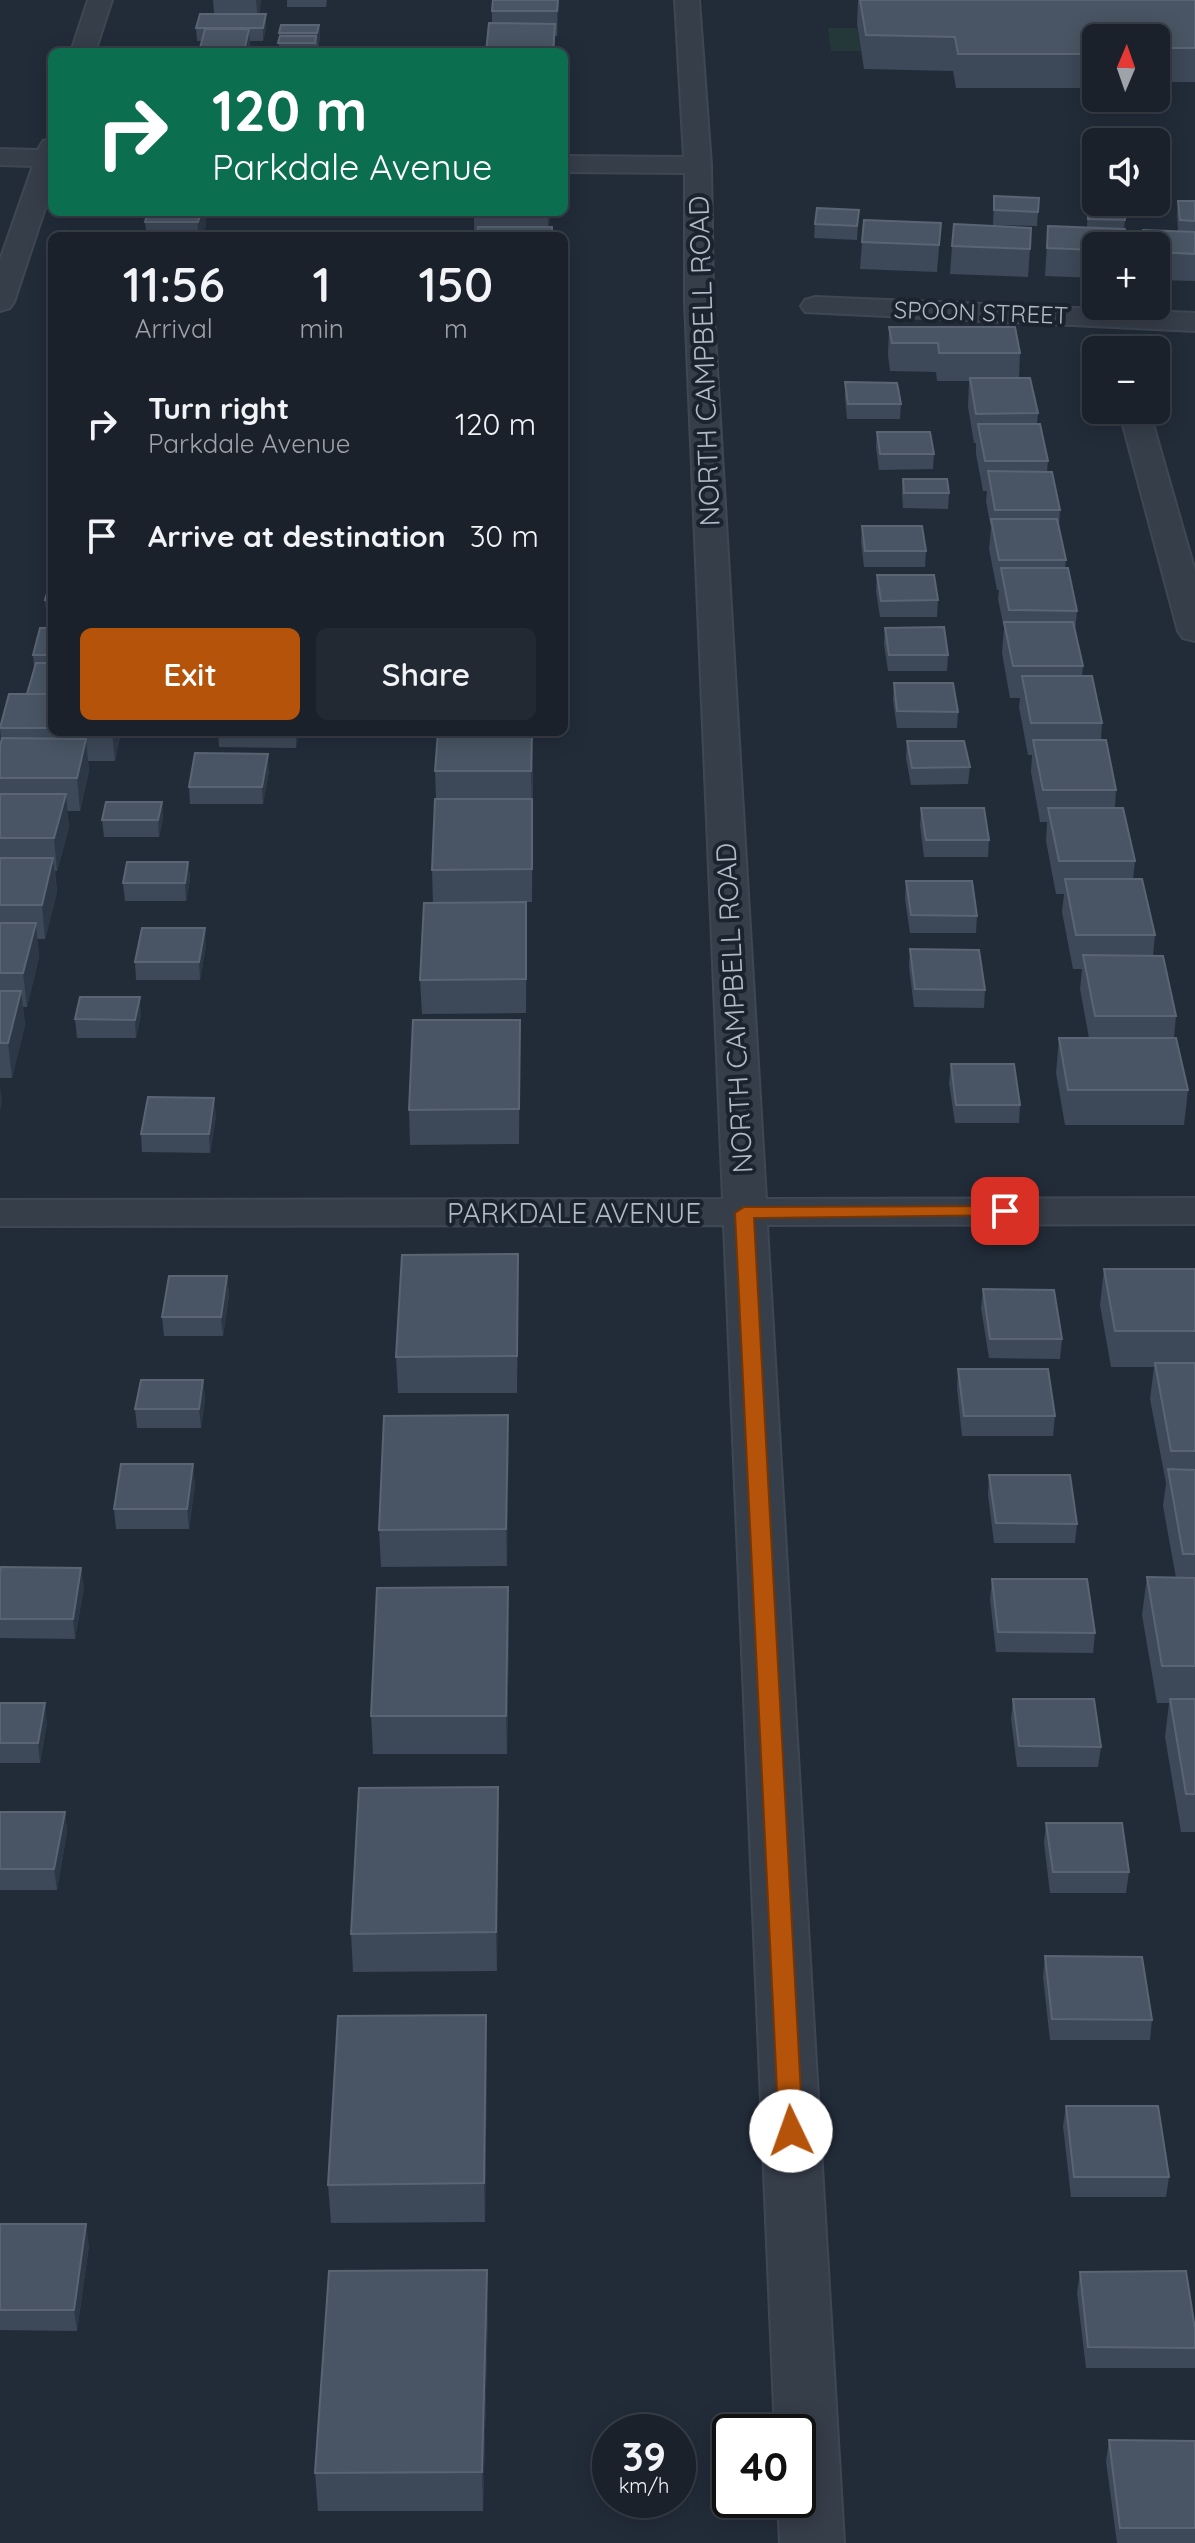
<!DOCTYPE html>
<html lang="en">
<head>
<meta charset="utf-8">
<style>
  :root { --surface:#1a212b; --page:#232933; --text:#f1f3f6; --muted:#9fa3a9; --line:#383e47; --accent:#b45309 }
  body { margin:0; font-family:Quicksand,sans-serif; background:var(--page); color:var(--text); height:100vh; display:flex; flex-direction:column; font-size:30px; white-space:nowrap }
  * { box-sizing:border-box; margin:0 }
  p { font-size:26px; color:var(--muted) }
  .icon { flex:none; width:44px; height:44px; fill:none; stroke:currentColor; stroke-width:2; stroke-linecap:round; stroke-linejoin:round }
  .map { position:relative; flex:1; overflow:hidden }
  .details { position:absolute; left:48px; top:232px; width:520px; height:504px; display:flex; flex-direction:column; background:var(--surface); border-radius:12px; box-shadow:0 4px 20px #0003,0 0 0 2px var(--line) }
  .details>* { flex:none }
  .guide { position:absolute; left:48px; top:48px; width:520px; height:168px; border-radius:12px; box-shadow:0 4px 20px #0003,0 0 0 2px var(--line); background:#0b6e4f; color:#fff; overflow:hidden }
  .needle { width:52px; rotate:2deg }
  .fabs { position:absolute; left:1082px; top:24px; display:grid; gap:16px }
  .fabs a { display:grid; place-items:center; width:88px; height:88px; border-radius:12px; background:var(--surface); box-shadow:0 4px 20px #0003,0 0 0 2px var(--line); font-size:40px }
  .speed { position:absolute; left:592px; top:2414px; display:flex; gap:16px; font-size:40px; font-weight:700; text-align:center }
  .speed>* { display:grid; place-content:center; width:104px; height:104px; border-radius:50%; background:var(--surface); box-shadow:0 4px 20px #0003,0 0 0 2px var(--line); line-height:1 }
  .speed small { font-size:20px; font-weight:400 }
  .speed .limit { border:4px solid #111; border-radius:12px; background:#fff; color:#111 }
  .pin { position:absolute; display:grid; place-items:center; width:68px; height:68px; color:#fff; margin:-34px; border-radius:16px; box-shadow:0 4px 12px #0006 }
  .me { position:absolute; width:88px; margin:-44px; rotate:357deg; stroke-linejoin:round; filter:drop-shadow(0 0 6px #0008) }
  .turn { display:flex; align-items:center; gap:28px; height:168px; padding:0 32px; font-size:36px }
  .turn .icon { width:104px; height:104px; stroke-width:2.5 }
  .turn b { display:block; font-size:56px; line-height:68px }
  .eta { display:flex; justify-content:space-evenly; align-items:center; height:136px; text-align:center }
  .eta b { font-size:48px; font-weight:600; line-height:56px }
  .primary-button { display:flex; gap:16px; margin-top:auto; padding:16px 32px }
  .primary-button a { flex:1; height:92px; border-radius:12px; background:var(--accent); color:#fff; font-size:32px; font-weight:600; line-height:92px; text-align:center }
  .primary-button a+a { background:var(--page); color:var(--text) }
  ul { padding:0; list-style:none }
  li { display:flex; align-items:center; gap:24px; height:112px; padding:0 32px }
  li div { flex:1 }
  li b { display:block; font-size:30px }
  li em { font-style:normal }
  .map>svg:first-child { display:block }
</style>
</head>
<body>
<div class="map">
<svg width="1195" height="2543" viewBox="0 0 1195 2543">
  <rect width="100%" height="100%" fill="#222c39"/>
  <polygon fill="#24383a" points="828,28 857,28 861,51 831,51"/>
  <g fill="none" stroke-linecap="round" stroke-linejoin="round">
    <g stroke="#3f4753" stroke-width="4">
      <g id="minor">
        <polygon points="88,0 112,0 95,52 71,52"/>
        <polygon points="675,0 699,0 711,165 713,302 766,1199 1195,1198 1195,1224 767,1225 844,2543 780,2543 778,2500 798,2500 798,2432 775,2432 724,1225 0,1226 0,1200 723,1199 685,302 685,173 564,172 564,156 684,157"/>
        <polygon points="52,139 52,187 14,302 10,308 0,311 0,260 33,166 0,165 0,149 38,150 43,141"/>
        <polygon points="815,297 1195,313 1195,331 805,312 801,306 805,300"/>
        <polygon points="1119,410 1149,410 1195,571 1195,641 1183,638 1178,631"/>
      </g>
    </g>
    <use href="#minor" fill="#363e4a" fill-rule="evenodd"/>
  </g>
  <g fill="#3d4858">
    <polygon points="213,0 261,0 259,14 266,28 263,41 250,41 250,52 200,52 202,41 197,41 196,28 214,14"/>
    <polygon points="287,0 327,0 326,7 287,7"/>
    <polygon points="559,0 557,36 555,36 555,52 486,52 492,23 492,11"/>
    <polygon points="858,0 1195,0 1195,82 1166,82 1165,92 1156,92 1156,38 1096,38 1096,88 956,88 953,71 864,69 857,24"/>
    <polygon points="319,25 320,38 318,47 316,47 316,52 279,52 279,33"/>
    <polygon points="994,196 1039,198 1037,226 993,225"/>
    <polygon points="1088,201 1125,220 1124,229 1096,246 1096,278 1045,276 1048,226 1087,228"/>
    <polygon points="1178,201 1195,201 1195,281 1156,280 1156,246 1142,246 1143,230 1178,231 1177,215"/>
    <polygon points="859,210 857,240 814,238 815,224"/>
    <polygon points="148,212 230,212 229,214 205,214 206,225 203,236 144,236 146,231 145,222"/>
    <polygon points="474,212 550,212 549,227 552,236 474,236"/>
    <polygon points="941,223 937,272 860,269 862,242"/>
    <polygon points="952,246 1030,249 1028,277 950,274"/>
    <polygon points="889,327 1020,353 1019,378 1038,413 1037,424 1048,461 1047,472 1060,510 1059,528 1066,560 1065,568 1077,611 1075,632 1083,666 1082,676 1102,723 1101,740 1116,790 1115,808 1135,861 1133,879 1155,935 1153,956 1176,1016 1174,1038 1188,1090 1184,1125 1065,1125 1056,1073 1059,1038 1089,1038 1080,989 1082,969 1073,969 1062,912 1064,894 1056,894 1046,841 1047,822 1040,822 1031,772 1032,755 1028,755 1019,707 1020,698 1010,698 1002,653 1004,628 998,599 999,590 997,590 989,549 991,528 986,501 987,491 983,491 976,454 976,443 974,443 968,407 969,381 937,381 936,372 890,371 888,355"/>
    <polygon points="845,382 901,404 900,419 847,419 845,398"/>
    <polygon points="877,432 934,454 933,469 879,470 876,447"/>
    <polygon points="903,479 949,493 948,509 903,508 902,495"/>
    <polygon points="862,526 926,551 925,567 864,567 861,542"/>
    <polygon points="877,575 938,600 937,617 880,617 876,591"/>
    <polygon points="52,576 52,732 121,732 115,761 88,761 89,771 80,811 67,811 69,827 57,871 55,871 57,892 45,939 37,939 39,957 27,1007 23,1007 25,1025 12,1078 0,1078 0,746 1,742 0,727 27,694 34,668 33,655 48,628 45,600"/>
    <polygon points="885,628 948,655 947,671 888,671 884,644"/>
    <polygon points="894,683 958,712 957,728 897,728 893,700"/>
    <polygon points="218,732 299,732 296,748 219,747"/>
    <polygon points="438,732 533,732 532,902 526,902 526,1013 422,1014 420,980 433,903 432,870 436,799 435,771"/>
    <polygon points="907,741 970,767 968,784 911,785 906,758"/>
    <polygon points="269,771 263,804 190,804 189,787"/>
    <polygon points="162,802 163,819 159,837 104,837 102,820"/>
    <polygon points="921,808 989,840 988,857 924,857 920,825"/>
    <polygon points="188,862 190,879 186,901 125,901 123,883"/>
    <polygon points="906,881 977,916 976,933 910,933 905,899"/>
    <polygon points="206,946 200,980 136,980 135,962"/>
    <polygon points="910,949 985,990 984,1008 914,1007 909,967"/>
    <polygon points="141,1015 136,1038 77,1038 75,1019"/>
    <polygon points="520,1020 519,1144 410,1145 409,1110"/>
    <polygon points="951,1064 1020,1105 1019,1123 955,1123 949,1083"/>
    <polygon points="216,1116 210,1153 142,1152 141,1134"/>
    <polygon points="1104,1269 1195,1269 1195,1832 1181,1832 1165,1737 1169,1703 1157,1703 1142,1615 1147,1577 1176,1578 1163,1506 1166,1483 1150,1399 1154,1367 1111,1367 1100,1305"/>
    <polygon points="227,1276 229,1295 223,1336 164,1336 162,1317"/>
    <polygon points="983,1289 1062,1339 1060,1359 989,1358 981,1308"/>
    <polygon points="518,1290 517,1393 398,1393 396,1357"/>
    <polygon points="958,1369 1055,1416 1053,1436 962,1436 957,1388"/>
    <polygon points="203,1380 205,1399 201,1428 137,1428 135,1409"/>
    <polygon points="508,1415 507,1566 381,1567 379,1530"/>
    <polygon points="989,1475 1077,1524 1075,1543 994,1543 988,1495"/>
    <polygon points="195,1484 189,1529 116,1529 114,1509"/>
    <polygon points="0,1573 84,1587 75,1639 0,1638"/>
    <polygon points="992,1579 1095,1633 1093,1653 996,1652 990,1599"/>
    <polygon points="509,1625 507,1754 373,1754 371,1716"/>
    <polygon points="1013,1699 1101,1747 1098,1767 1017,1767 1011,1719"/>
    <polygon points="0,1703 47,1723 40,1763 0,1763"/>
    <polygon points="498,1787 497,1971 353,1972 351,1934"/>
    <polygon points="0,1812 65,1812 67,1832 57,1890 0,1890"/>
    <polygon points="1046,1823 1129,1872 1126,1893 1050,1893 1044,1843"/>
    <polygon points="1045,1956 1152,2020 1150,2040 1050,2040 1043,1977"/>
    <polygon points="486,2015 487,2053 485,2222 331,2223 328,2185"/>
    <polygon points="1066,2106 1169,2177 1166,2197 1071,2197 1063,2126"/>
    <polygon points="0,2224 89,2245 77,2331 0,2330"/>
    <polygon points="1080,2272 1195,2329 1195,2368 1086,2368 1077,2293"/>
    <polygon points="488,2309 483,2511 318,2511 315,2473"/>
    <polygon points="1109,2440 1195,2441 1195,2543 1117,2543 1106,2461"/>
  </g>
  <g fill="#2d3847">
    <polygon points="256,0 261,0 258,21"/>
    <polygon points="558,0 559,0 557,36 557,11"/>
    <polygon points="266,14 266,28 263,41 263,28"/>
    <polygon points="319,25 320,38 318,47 317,33"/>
    <polygon points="249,29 250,52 245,52 245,47"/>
    <polygon points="201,212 205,212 206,225 203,236 197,236 198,222"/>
    <polygon points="548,212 550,212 548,236"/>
    <polygon points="112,732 121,732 115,761"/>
    <polygon points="296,732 299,732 296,748"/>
    <polygon points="532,732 533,732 532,803 531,771"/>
    <polygon points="86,739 89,771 80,811 77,778"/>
    <polygon points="268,754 269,771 263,804 262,787"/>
    <polygon points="66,794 69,827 57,871 54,838"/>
    <polygon points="162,802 163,819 159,837 158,820"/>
    <polygon points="53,858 57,892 45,939 42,905"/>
    <polygon points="188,862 190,879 186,901 185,883"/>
    <polygon points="526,902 527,936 526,1013"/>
    <polygon points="36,923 39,957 27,1007 23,973"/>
    <polygon points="205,928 206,946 200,980 199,962"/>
    <polygon points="21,991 25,1025 12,1078 8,1043"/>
    <polygon points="140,997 141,1015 136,1038 135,1020"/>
    <polygon points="0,1086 2,1102 0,1111"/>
    <polygon points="214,1098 216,1116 210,1153 209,1134"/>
    <polygon points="227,1276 229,1295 223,1336 221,1317"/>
    <polygon points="203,1380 205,1399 201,1428 199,1409"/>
    <polygon points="508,1415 509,1451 507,1566 506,1529"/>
    <polygon points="193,1464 195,1484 189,1529 187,1509"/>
    <polygon points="81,1568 84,1587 75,1639 73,1619"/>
    <polygon points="508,1587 509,1625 507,1754 506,1716"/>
    <polygon points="45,1703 47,1723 40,1763 38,1743"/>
    <polygon points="498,1787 499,1825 497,1971 496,1932"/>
    <polygon points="65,1812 67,1832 57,1890 54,1869"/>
    <polygon points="486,2015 487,2053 485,2222 484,2183"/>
    <polygon points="86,2224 89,2245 77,2331 74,2310"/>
    <polygon points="487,2270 488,2309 483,2511 482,2472"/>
  </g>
  <g fill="#495564" stroke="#5a6473" stroke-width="2">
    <polygon points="493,0 558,0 557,11 492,11"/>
    <polygon points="860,0 1195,0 1195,48 1165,48 1168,57 1156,57 1156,38 1096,38 1096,54 958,54 955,37 866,35"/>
    <polygon points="200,14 266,14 263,28 196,28"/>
    <polygon points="489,23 555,24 553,52 486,52"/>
    <polygon points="281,25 319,25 317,33 279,33"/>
    <polygon points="205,29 249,29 245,47 200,48"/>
    <polygon points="280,36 316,36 315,43 278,43"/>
    <polygon points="994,196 1039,198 1038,212 994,210"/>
    <polygon points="1088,201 1124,203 1125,220 1088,219"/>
    <polygon points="1178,201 1195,201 1195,221 1180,220"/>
    <polygon points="817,208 859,210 857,226 815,224"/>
    <polygon points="148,212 201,212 198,222 145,222"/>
    <polygon points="474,212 548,212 548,214 474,213"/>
    <polygon points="864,220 941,223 939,245 862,242"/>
    <polygon points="954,224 1031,228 1030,249 952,246"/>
    <polygon points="1048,226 1125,229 1125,246 1096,246 1096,250 1047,248"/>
    <polygon points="478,227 552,227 552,236 477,236"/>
    <polygon points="1143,230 1195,232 1195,254 1156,252 1156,246 1144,246"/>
    <polygon points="146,231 199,231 197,236 144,236"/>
    <polygon points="889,327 1015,327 1020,353 939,353 938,343 892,343"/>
    <polygon points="970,378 1030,378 1038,413 976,414"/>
    <polygon points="845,382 897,383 901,404 848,404"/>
    <polygon points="978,424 1040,424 1048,461 985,461"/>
    <polygon points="877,432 930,432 934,454 880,454"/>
    <polygon points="988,471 1052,472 1060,510 995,510"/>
    <polygon points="903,479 947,479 949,493 904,493"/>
    <polygon points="991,519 1057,519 1066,560 999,560"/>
    <polygon points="862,526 922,526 926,551 865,551"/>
    <polygon points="1001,568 1068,568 1077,611 1009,610"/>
    <polygon points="877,575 934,575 938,600 881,601"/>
    <polygon points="52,576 52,600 45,600"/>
    <polygon points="1004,622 1073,622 1083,666 1013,666"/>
    <polygon points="944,627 948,655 889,655 885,628"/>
    <polygon points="40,628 52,628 52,655 33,655"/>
    <polygon points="36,663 52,663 52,694 27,694"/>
    <polygon points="1022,676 1092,676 1102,723 1031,723"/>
    <polygon points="894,683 953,683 958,712 897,711"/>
    <polygon points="9,694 52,694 52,728 0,728"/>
    <polygon points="438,732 532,732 531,771 435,771"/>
    <polygon points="2,738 86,739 77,778 0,778 0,746"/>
    <polygon points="1033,740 1106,740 1116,790 1043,790"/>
    <polygon points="907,741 964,741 970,767 912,768"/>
    <polygon points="195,753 268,754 262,787 189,787"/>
    <polygon points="0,794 66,794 54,838 0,838"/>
    <polygon points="435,799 532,799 532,869 432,870"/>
    <polygon points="106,802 162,802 158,820 102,820"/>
    <polygon points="921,808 984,808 989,840 926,840"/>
    <polygon points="1048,808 1123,808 1135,861 1059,861"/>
    <polygon points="0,858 53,858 42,905 0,905"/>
    <polygon points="127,862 188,862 185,883 123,883"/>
    <polygon points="1065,879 1142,879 1155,935 1076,935"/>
    <polygon points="906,881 972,881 977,916 911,915"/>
    <polygon points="526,902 526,979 420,980 424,903"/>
    <polygon points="0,923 36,923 23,973 0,973"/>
    <polygon points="142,928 205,928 199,962 135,962"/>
    <polygon points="910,949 979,950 985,990 915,989"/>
    <polygon points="1083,955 1163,956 1176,1016 1095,1016"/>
    <polygon points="0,991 21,991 8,1043 0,1043"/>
    <polygon points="80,997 140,997 135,1020 75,1019"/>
    <polygon points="413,1020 520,1020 519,1109 409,1110"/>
    <polygon points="1059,1038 1176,1038 1188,1090 1068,1090"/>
    <polygon points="951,1064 1014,1064 1020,1105 956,1105"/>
    <polygon points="148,1097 214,1098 209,1134 141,1134"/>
    <polygon points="518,1254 517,1356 396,1357 402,1255"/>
    <polygon points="1104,1269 1195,1269 1195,1331 1115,1331"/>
    <polygon points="169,1276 227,1276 221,1317 162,1317"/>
    <polygon points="983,1289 1054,1290 1062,1339 990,1339"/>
    <polygon points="1155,1363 1195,1363 1195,1451 1171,1451"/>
    <polygon points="958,1369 1048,1369 1055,1416 964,1416"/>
    <polygon points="141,1380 203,1380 199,1409 135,1409"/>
    <polygon points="508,1415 506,1529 379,1530 384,1416"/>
    <polygon points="121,1464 193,1464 187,1509 114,1509"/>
    <polygon points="1168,1469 1195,1470 1195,1554 1183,1554"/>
    <polygon points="989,1475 1070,1475 1077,1524 996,1523"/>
    <polygon points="1,1567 81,1568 73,1619 0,1619 0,1573"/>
    <polygon points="1147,1577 1195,1578 1195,1666 1162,1666"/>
    <polygon points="992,1579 1087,1579 1095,1633 998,1632"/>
    <polygon points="508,1587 506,1716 371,1716 377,1588"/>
    <polygon points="1013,1699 1094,1699 1101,1747 1019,1746"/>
    <polygon points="1170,1699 1195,1699 1195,1794 1186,1794"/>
    <polygon points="0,1703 45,1703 38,1743 0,1743"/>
    <polygon points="498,1787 496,1932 351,1934 359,1788"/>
    <polygon points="0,1812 65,1812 54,1869 0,1869"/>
    <polygon points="1046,1823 1122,1823 1129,1872 1053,1872"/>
    <polygon points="1045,1956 1142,1957 1152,2020 1052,2019"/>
    <polygon points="486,2015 484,2183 328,2185 338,2016"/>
    <polygon points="1066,2106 1158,2106 1169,2177 1074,2177"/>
    <polygon points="0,2224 86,2224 74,2310 0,2310"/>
    <polygon points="487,2270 482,2472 315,2473 329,2271"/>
    <polygon points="1186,2271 1195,2329 1195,2348 1088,2347 1080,2272"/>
    <polygon points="1109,2440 1195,2441 1195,2528 1120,2528"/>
  </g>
  <polygon fill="#b45309" stroke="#753606" stroke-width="2" points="1005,1206 1014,1211 1011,1215 754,1218 803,2131 800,2138 791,2141 783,2138 779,2131 735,1213 744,1207"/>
  <g text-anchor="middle" stroke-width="8" stroke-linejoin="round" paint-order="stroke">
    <g font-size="24" fill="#b1b9c6" stroke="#1b232e">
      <text transform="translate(981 313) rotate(2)" y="8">SPOON STREET</text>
    </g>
    <g font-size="28" fill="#b1b9c6" stroke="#1b232e">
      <text transform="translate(704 361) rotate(-92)" y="10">NORTH CAMPBELL ROAD</text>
      <text transform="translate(734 1008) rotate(-93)" y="10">NORTH CAMPBELL ROAD</text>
      <text x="574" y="1223">PARKDALE AVENUE</text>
    </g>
  </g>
</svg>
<div class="fabs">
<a><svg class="needle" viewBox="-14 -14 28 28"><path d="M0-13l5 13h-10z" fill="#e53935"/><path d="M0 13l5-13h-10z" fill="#9fa3a9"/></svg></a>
<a><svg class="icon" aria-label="sound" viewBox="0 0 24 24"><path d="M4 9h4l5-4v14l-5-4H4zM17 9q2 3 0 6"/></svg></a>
<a>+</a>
<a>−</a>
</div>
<div class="speed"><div>39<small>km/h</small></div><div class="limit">40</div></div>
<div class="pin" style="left:1005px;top:1211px;background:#d93025"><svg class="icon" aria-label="arrive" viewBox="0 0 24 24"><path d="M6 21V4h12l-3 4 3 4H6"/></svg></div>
<svg class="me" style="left:791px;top:2131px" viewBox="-20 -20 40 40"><circle r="19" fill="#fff"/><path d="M0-13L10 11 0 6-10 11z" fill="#b45309"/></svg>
<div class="guide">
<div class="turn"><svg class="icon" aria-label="right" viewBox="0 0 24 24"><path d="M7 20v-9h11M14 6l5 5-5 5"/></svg><div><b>120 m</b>Parkdale Avenue</div></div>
</div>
<section class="details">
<div class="eta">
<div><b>11:56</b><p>Arrival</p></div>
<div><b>1</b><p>min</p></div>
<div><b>150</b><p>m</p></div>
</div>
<ul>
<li><svg class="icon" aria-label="right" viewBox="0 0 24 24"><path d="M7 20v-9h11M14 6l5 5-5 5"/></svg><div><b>Turn right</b><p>Parkdale Avenue</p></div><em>120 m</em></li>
<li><svg class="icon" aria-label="arrive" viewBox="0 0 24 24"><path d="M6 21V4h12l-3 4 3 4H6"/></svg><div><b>Arrive at destination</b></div><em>30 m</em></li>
</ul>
<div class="primary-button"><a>Exit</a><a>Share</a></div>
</section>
</div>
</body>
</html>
